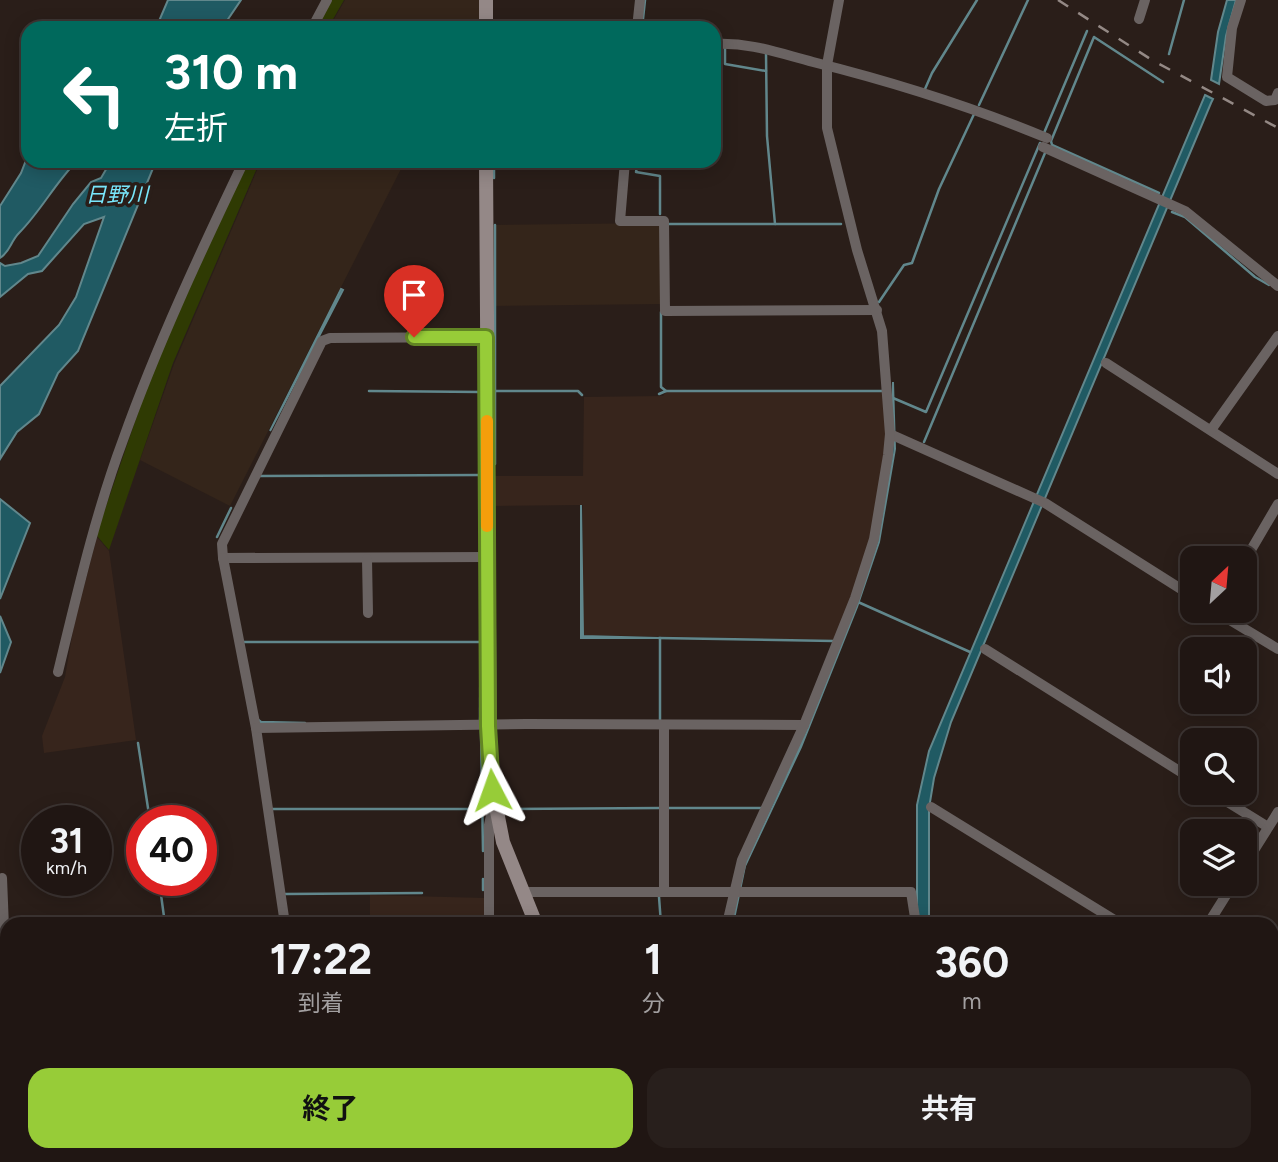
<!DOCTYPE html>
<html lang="ja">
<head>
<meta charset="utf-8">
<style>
  :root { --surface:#201613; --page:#281f1c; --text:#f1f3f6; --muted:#a29fa0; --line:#3d3533; --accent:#97cc38 }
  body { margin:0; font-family:Figtree,"Noto Sans JP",sans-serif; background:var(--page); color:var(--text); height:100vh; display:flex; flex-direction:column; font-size:26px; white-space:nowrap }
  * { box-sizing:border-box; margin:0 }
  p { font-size:23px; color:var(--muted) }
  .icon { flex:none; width:38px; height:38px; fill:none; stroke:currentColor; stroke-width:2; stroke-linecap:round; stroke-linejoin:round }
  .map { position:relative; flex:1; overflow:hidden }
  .drawer { position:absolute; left:0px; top:917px; width:1279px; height:245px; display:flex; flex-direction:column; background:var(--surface); border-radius:21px 21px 0 0; box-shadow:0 4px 18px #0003,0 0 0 2px var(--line) }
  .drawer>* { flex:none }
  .banner { position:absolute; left:21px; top:21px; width:700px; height:147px; border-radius:21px; box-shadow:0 4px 18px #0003,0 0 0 2px var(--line); background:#00695c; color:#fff; overflow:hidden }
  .needle { width:46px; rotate:26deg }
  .buttons { position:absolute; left:1180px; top:546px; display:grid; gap:14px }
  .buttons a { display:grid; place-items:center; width:77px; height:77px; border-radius:14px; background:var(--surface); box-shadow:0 4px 18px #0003,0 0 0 2px var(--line); font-size:35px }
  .speed { position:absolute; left:21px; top:805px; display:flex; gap:14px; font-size:35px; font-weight:700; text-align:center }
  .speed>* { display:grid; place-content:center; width:91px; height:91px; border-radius:50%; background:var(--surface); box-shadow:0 4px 18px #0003,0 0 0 2px var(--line); line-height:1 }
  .speed small { font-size:18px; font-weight:400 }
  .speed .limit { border:10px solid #d22; background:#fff; color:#111 }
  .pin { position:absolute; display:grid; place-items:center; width:60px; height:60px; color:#fff; margin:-72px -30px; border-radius:50% 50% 50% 0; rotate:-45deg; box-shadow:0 0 7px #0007 }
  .pin .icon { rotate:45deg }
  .me { position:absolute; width:77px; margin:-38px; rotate:356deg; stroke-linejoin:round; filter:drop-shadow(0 0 5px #0008) }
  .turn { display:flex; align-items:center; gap:24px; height:147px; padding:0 28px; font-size:32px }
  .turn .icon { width:91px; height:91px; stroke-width:2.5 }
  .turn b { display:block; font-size:49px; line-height:60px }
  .eta { display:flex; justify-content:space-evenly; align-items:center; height:119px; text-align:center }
  .eta b { font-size:42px; font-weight:700; line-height:49px }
  .action { display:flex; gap:14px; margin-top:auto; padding:14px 28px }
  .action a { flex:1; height:80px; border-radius:21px; background:var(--accent); color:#111; font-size:28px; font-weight:700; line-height:80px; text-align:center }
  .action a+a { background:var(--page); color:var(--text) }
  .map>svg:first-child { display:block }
</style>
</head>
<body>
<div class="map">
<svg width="1278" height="1162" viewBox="0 0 1278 1162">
  <rect width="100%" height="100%" fill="#2a1e19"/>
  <g fill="#37251c">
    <polygon points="666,392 885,392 887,428 873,532 836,640 583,635 583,505 493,506 493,476 583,476 584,397 663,396"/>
    <polygon points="97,537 109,551 136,740 44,753 42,736 65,677 74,625"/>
    <polygon points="370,895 485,898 485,924 370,924"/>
  </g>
  <g fill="#34251a">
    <polygon points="345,0 479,0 481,24 478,28 329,28"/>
    <polygon points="261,161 405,161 230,506 140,460 174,364"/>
    <polygon points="662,223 662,304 493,306 492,225"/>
  </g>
  <g fill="#2f3a03">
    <polygon points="330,0 344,0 328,28 314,28"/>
    <polygon points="247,161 260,161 173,363 109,550 97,536 100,524 153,369"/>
  </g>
  <g fill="#205a63" stroke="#61878c" stroke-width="2">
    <polygon points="168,0 241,0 222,28 156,28"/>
    <polygon points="1227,0 1236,0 1226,36 1219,84 1211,80 1218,32"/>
    <polygon points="1205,95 1213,99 1211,103 951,722 934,778 929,808 929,924 917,924 917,805 929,751"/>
    <path d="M28 155V161H77C55 183 41 211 19 233 10 242 11 251 0 258V206L21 173Z"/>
    <polygon points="111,161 156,161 78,351 58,373 39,414 17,432 0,459 0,386 59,325 76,297 104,217 84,224 42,271 28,274 0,297 0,263 5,266 21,263 38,256 73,204 91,182 101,178"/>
    <polygon points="341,289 343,290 270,431"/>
    <polygon points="893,382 895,449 879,542 857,607 801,747 745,866 733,924 731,924 745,859 800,745 884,506 892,453"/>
    <polygon points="0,499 30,523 0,599"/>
    <polygon points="581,505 583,636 659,638 581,638"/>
    <polygon points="0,616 11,642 0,673"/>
  </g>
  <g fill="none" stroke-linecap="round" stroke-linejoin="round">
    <g stroke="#61878c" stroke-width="2.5">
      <polyline points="642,28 645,0"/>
      <polyline points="725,46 725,64 766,71"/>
      <polyline points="766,53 767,136 775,224"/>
      <polyline points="1169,54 1184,0"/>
      <polyline points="925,89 932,73 977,0"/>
      <polyline points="979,105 1028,0"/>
      <polyline points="1044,133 1087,31"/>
      <polyline points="494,161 494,178"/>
      <polyline points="638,161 636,172 660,176 660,214"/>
      <polyline points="1159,193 1052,145 1051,141 1094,37 1163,82"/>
      <polyline points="1172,212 1185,217 1255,277 1269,285"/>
      <polyline points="668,224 841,224"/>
      <polyline points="879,302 904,265 912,263 939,189 975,112"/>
      <polyline points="480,346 480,382"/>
      <polyline points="369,391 481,392"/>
      <polyline points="496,391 578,391 582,395"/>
      <polyline points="666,391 883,391"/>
      <polyline points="659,394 666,391 661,387 661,312"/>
      <polyline points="893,398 926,412 1040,143"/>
      <polyline points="481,409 481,424"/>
      <polyline points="924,442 1045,153"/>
      <polyline points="495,464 495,225"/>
      <polyline points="260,476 480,475"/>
      <polyline points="217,537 231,508"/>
      <polyline points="481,553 481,465"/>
      <polyline points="858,602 970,652"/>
      <polyline points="659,638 834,641"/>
      <polyline points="660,638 660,721"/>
      <polyline points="243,642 481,642"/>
      <polyline points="257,719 261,722 305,723"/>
      <polyline points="480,722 481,562"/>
      <polyline points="481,731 483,851"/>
      <polyline points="138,743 150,821"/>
      <polyline points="667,808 762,808"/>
      <polyline points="271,809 481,809"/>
      <polyline points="503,809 661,808"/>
      <polyline points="483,879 483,890"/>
      <polyline points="159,880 165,924"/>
      <polyline points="285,894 422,893"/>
      <polyline points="659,897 661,924"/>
      <polyline points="1272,1060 1278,1060"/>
      <polyline points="0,1144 4,1123 7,1123"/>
      <polyline points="424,1155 424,1162"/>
      <polyline points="522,1155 522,1162"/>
      <polyline points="1213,1156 1222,1162"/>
      <polyline points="951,1158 1060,1158"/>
      <polyline points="1070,1158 1194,1158"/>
      <polyline points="713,1159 823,1158"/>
      <polyline points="265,1162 265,1155"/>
      <polyline points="608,1162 608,1157"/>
      <polyline points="640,1162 643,1157 705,1156"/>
      <polyline points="1226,1162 1230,1155 1240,1155 1245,1162"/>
    </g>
    <g stroke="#6a6362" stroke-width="10">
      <polyline points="1241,0 1232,28 1227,77 1266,101 1275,100 1278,93"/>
      <polyline points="1139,19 1145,0"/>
      <polyline points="312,28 327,0"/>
      <polyline points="637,28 640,0"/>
      <path d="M714 44C750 42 778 53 813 62 893 82 970 106 1047 138"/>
      <polyline points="1043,147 1185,211 1278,286"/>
      <polyline points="625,161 620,221 664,221 665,311 877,310"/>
      <polyline points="486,337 330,338 322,341 222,544 223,558 487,557"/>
      <polyline points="1106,363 1278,474"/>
      <polyline points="1211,430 1278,336"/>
      <polyline points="890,434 1045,503 1192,596"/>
      <polyline points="223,558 256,728 285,924"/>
      <polyline points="367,559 368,613"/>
      <polyline points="1244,562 1278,504"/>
      <polyline points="1215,611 1278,649"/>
      <polyline points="985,649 1192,779"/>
      <path d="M58 672C77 594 95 515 123 440 157 345 200 253 244 161"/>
      <polyline points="664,725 664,892"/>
      <polyline points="256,728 526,724 804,725"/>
      <polyline points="1213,793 1268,827"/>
      <polyline points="931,807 1121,924"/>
      <polyline points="1244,866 1278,812"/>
      <polyline points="522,892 911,892 916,924"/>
      <polyline points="489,924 489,825 493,806"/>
      <polyline points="727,924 742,860 804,725 855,598 874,539 888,455 890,434 882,331 857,250 827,128 827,65 839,0"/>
      <polyline points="1208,924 1233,884"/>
      <polyline points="1272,1018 1278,1022"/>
      <polyline points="0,1019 6,977 2,878"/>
      <polyline points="1272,1065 1278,1065"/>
      <polyline points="1272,1079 1278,1079"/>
      <polyline points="0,1114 7,1114"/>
      <polyline points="1272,1140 1278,1129"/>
      <polyline points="185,1155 186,1162"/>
      <polyline points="314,1155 315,1162"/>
      <polyline points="709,1155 709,1162"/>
      <polyline points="939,1155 939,1162"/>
      <polyline points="1204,1155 1212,1162"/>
      <polyline points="922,1156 923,1162"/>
      <polyline points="478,1162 478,1155"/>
      <polyline points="1062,1162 1066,1155"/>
      <polyline points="1258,1162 1263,1155"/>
    </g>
    <g stroke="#948887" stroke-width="14">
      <polyline points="486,28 486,0"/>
      <polyline points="486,161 490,776 503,842 536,924"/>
      <polyline points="630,1155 633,1162"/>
    </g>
    <g stroke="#d2bfbd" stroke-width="18">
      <polyline points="0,1055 7,1056"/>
      <polyline points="1272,1101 1278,1101"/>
      <polyline points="1272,1116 1278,1116"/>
    </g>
    <polyline stroke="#948985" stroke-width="2.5" stroke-dasharray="12 12" stroke-linecap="butt" points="1058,0 1152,60 1278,128"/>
  </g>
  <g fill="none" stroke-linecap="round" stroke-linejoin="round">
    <g stroke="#628524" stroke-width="18">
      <polyline id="route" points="414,337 486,337 488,726 492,790"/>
    </g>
    <use href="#route" stroke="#97cc38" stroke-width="12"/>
    <polyline stroke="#f59e0b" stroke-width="12" points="487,421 487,526"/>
  </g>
  <g text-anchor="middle" stroke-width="7" stroke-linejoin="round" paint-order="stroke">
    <g font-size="21" font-style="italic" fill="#79e7fb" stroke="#2a1e19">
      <text x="117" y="202">日野川</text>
    </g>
  </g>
</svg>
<div class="buttons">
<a><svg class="needle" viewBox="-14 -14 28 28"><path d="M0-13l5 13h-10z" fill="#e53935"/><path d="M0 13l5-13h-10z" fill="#a29fa0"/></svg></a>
<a><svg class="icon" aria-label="sound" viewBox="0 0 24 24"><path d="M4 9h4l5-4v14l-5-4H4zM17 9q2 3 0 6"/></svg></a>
<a><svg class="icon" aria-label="search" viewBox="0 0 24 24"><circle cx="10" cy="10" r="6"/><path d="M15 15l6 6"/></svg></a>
<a><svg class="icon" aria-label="layers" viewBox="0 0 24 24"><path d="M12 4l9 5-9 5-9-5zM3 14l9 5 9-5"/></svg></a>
</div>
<div class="speed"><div>31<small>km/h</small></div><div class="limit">40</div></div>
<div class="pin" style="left:414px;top:337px;background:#d93025"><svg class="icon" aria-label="arrive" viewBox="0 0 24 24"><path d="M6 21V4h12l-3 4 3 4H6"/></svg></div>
<svg class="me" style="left:492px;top:790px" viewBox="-20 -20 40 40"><path d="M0-17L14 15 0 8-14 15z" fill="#97cc38" stroke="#fff" stroke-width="4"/></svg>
<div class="banner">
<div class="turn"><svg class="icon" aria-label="left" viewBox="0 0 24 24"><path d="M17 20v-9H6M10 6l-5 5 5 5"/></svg><div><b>310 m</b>左折</div></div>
</div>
<section class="drawer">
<div class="eta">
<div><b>17:22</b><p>到着</p></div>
<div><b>1</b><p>分</p></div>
<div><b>360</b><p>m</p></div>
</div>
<div class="action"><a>終了</a><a>共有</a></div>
</section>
</div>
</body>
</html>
